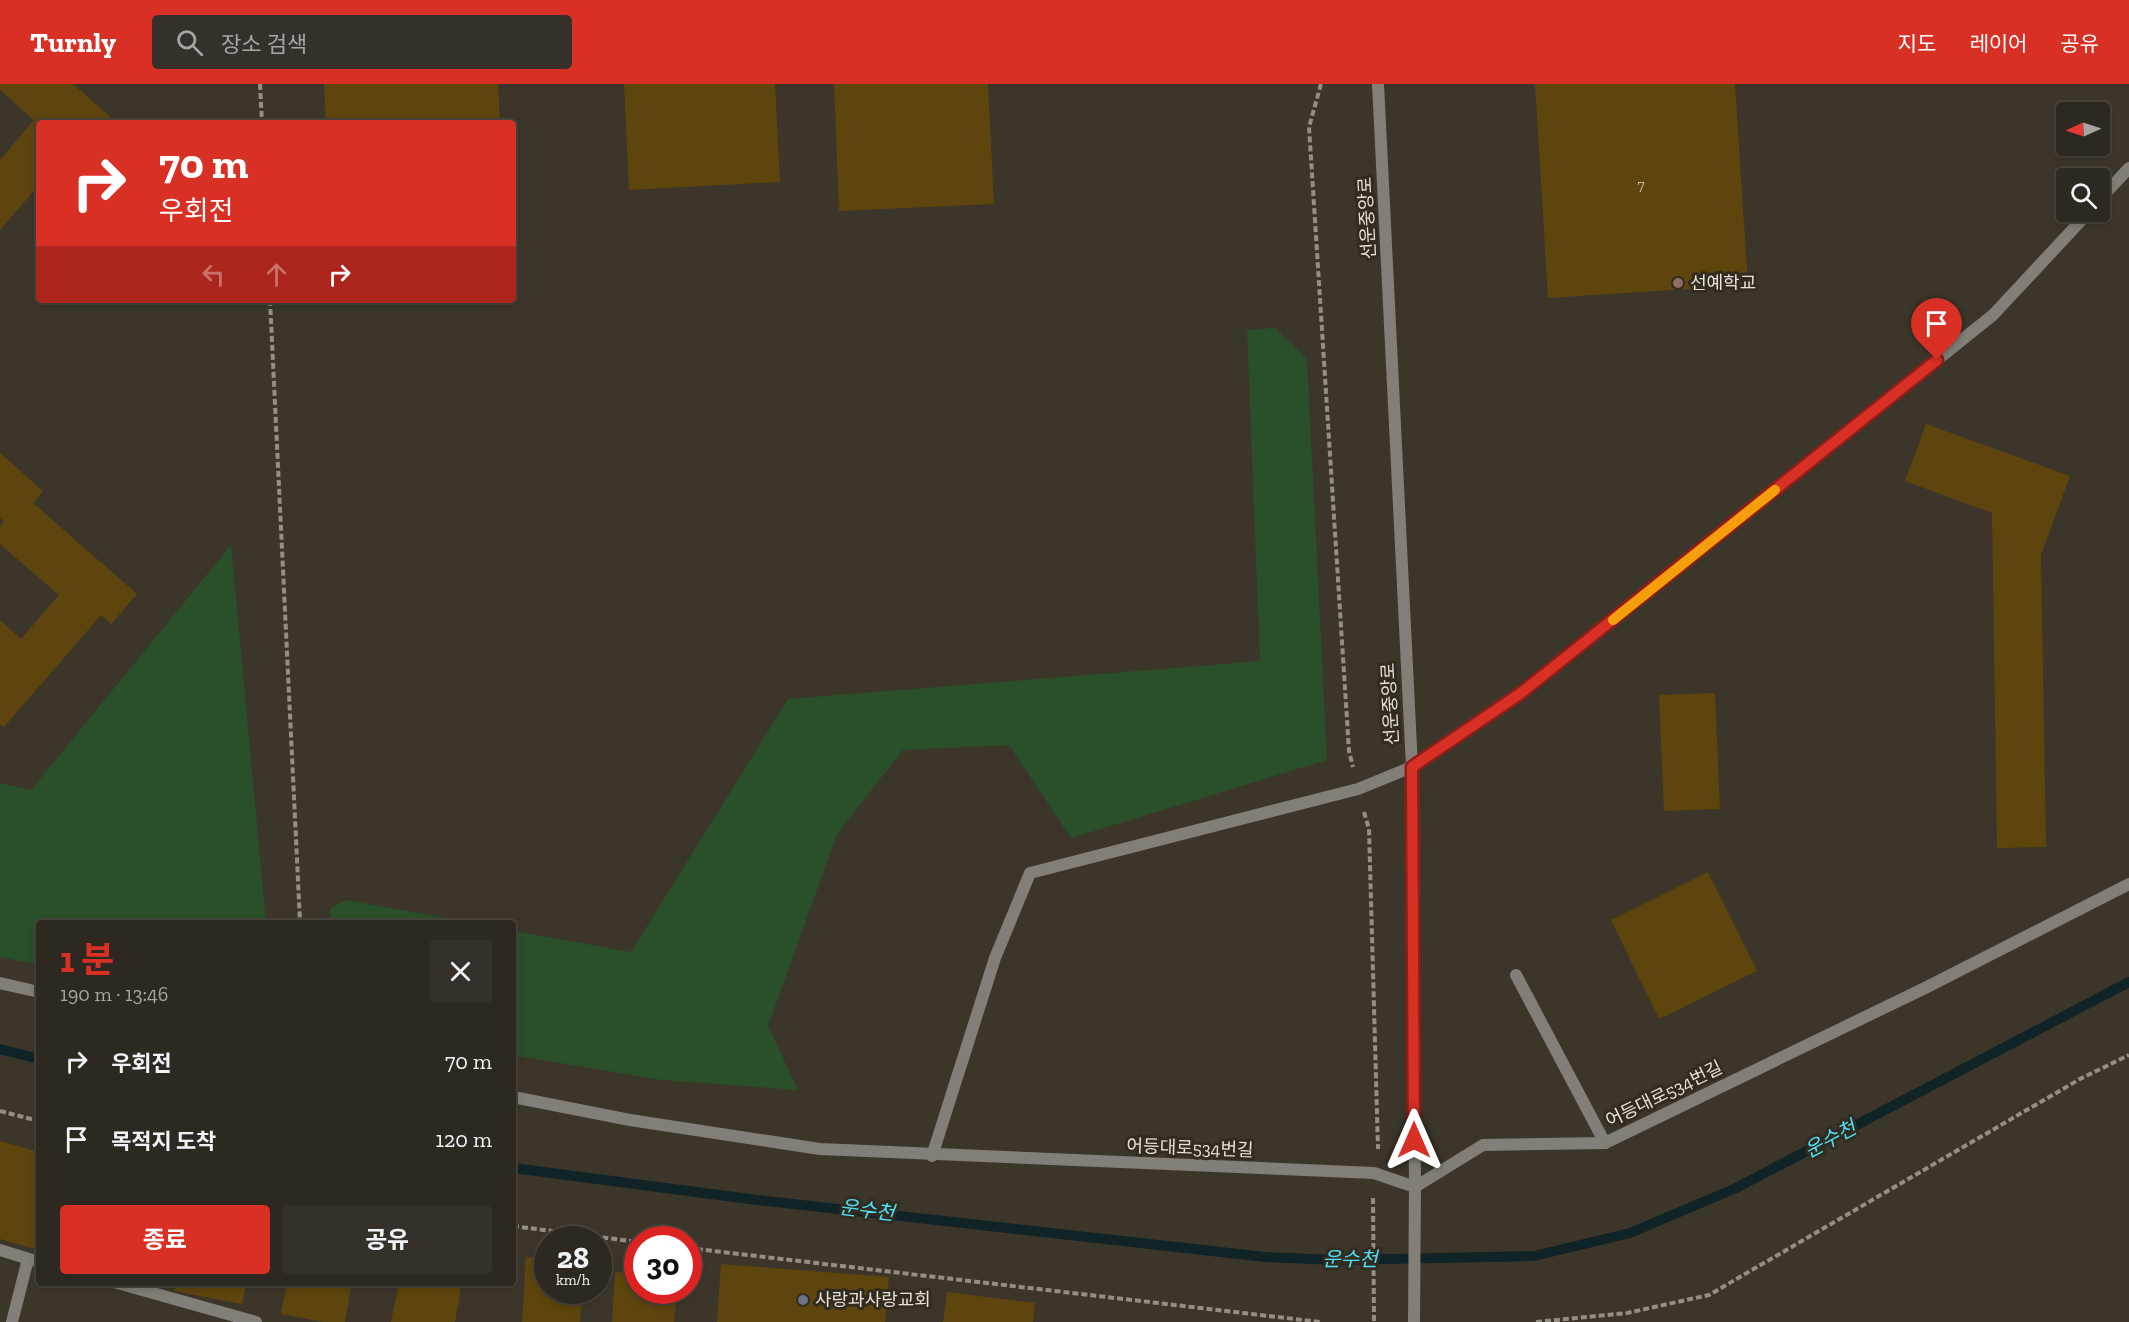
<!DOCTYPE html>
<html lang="ko">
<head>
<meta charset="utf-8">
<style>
  :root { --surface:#2d2820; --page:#353029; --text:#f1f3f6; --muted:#a7a6a5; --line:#48443e; --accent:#d93025 }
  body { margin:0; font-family:"Zilla Slab","Noto Sans KR",serif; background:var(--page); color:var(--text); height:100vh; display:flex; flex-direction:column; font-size:22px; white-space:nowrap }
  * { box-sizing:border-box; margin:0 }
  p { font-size:20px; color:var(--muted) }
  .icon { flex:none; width:33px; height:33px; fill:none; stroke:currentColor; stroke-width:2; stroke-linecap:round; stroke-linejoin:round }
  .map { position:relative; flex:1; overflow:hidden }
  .details { position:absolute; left:36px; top:836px; width:480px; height:366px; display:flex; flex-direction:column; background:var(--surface); border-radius:6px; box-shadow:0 3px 9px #0003,0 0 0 2px var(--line) }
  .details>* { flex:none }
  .banner { position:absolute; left:36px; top:36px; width:480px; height:183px; border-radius:6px; box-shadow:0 3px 9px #0003,0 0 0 2px var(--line); background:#d93025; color:#fff; overflow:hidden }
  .needle { width:39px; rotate:267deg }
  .controls { position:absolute; left:2056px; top:18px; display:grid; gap:12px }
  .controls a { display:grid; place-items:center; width:54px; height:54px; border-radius:6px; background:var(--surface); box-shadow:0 3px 9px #0003,0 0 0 2px var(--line); font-size:30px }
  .speed { position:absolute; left:534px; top:1142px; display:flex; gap:12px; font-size:30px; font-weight:700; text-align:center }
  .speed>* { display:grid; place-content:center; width:78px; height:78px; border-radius:50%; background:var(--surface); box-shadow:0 3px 9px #0003,0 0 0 2px var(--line); line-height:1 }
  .speed small { font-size:15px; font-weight:400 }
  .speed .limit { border:9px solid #d22; background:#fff; color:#111 }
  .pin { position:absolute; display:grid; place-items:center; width:51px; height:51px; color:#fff; margin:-62px -26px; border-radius:50% 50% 50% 0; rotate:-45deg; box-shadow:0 0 6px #0007 }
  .pin .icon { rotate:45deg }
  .me { position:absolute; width:66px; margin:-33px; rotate:0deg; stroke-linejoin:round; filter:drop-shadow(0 0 4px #0008) }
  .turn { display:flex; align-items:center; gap:21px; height:126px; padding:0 24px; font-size:27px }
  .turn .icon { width:78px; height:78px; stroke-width:2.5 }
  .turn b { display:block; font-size:42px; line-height:51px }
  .lanes { display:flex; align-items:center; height:57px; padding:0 24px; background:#0003; justify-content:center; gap:30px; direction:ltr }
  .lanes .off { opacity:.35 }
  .round { display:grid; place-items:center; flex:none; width:63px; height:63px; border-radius:6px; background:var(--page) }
  .overview { display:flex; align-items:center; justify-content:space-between; height:102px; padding:0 24px }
  h1 { font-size:36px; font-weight:700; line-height:45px; color:var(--accent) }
  .primary-button { display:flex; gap:12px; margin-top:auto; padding:12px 24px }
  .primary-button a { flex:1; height:69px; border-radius:6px; background:var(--accent); color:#fff; font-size:24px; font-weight:700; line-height:69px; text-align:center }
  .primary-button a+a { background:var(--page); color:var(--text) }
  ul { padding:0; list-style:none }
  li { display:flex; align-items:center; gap:18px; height:78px; padding:0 24px }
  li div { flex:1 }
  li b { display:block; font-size:22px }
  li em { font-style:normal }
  header { display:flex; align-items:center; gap:36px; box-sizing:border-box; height:84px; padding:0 30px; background:var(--accent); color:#fff }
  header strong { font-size:28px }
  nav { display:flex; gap:33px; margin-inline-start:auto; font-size:21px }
  .search { width:420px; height:54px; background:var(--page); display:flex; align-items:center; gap:15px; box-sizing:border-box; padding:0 21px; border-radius:6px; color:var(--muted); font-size:22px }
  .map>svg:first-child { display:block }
</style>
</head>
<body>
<header>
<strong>Turnly</strong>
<div class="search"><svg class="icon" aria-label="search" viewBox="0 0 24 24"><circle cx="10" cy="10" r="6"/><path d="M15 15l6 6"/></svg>장소 검색</div>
<nav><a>지도</a><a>레이어</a><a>공유</a></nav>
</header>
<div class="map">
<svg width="2129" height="1238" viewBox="0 0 2129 1238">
  <rect width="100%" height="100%" fill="#3c362a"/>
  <g fill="#295029">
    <polygon points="1275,244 1307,275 1327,676 1071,754 1009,661 903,666 837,750 768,942 798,1006 662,996 513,971 513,847 631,868 788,615 1260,577 1247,246"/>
    <polygon points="231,461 266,838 39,838 39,881 0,873 0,699 31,706"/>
    <polygon points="346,816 468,838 331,838 330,825"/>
  </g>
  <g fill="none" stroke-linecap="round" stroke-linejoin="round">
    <g stroke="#102326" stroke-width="10">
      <polyline points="0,965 39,975"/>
      <polyline points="513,1084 757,1116 1265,1173 1336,1176 1534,1172 1630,1149 1736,1104 2129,898"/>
    </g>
  </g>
  <g fill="#5d450d">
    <polygon points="0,0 73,0 113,35 109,39 39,39 39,101 0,146 0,76 34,36 0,6"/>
    <polygon points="324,0 498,0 500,39 326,39"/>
    <polygon points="624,0 775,0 780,98 629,106"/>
    <polygon points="834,0 988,0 994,120 839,127"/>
    <polygon points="1535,0 1735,0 1748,201 1548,214"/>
    <polygon points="1926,340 2070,392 2041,471 2046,763 1997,764 1992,429 1905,397"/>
    <polygon points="0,369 43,407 33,419 137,510 111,540 101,531 4,643 0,640 0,536 21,555 59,511 0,460 0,443 4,437 0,434"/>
    <polygon points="1715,609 1720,725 1664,727 1659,611"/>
    <polygon points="1708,788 1757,887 1659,935 1611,836"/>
    <polygon points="0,1057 39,1068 38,1166 0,1155"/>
    <polygon points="526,1173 548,1175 548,1206 582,1206 580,1238 522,1238"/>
    <polygon points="721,1180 889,1193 885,1238 717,1238"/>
    <polygon points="615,1188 638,1190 638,1206 677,1206 674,1238 612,1238"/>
    <polygon points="175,1198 247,1198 242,1220 174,1207"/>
    <polygon points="287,1198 352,1198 345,1238 323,1238 281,1230"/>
    <polygon points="399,1198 462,1198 455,1238 391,1238"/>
    <polygon points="947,1208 1035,1219 1033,1238 943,1238"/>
  </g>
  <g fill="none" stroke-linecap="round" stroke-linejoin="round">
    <g stroke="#948f85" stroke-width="4" stroke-dasharray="6 3" stroke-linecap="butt">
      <polyline points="260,0 262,39"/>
      <polyline points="1321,0 1309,43 1349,667 1353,683"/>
      <polyline points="270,216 300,838"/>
      <polyline points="1364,728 1369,745 1378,1065"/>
      <polyline points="0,1027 39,1037"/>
      <polyline points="1373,1114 1374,1238"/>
      <polyline points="513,1142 638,1158"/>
      <polyline points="688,1164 1320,1238"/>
      <polyline points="1536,1238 1627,1229 1709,1211 2080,995 2129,971"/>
    </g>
    <g stroke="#827e78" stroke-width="12">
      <polyline points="1378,0 1412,683 1415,1103"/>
      <polyline points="2100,115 2129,84"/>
      <polyline points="1516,891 1605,1059"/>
      <polyline points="0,899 39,908"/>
      <polyline points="513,1013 630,1036 820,1065 1374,1089 1415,1103"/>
      <polyline points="932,1072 995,874 1030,789 1358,705 1412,683 1521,609 1993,231 2089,128"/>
      <polyline points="1415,1103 1483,1061 1605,1059 1925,904 2129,800"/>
      <polyline points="0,1166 39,1178"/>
      <polyline points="114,1198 256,1238"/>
      <polyline points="12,1238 28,1175"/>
    </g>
    <polyline stroke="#827e78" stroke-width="12" points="1414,1238 1415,1103"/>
  </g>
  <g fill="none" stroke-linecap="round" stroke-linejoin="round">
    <g stroke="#8d1f18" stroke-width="15">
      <polyline id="route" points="1414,1056 1412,683 1521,609 1937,276"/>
    </g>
    <use href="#route" stroke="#d93025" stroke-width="10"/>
    <polyline stroke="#f59e0b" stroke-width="10" points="1613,536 1775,406"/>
  </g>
  <circle fill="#8d6e63" stroke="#322c20" stroke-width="2" cx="1678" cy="199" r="6"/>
  <circle fill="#6b7280" stroke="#322c20" stroke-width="2" cx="803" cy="1216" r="6"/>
  <g text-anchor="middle" stroke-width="6" stroke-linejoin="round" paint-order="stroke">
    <g font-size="15" fill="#c4bba7">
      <text x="1641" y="106">7</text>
    </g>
    <g font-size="18" fill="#e6e2da" stroke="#322c20">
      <text transform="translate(1367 134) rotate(-93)" y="6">선운중앙로</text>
      <text transform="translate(1390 620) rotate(-93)" y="6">선운중앙로</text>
      <text transform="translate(1664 1010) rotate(-26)" y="6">어등대로534번길</text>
      <text transform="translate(1190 1064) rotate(2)" y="6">어등대로534번길</text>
    </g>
    <g font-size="18" fill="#e6e2da" stroke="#322c20" text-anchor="start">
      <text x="1690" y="205">선예학교</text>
      <text x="815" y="1222">사랑과사랑교회</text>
    </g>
    <g font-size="20" font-style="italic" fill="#4de1f9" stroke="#322c20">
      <text transform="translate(1830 1055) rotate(-28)" y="7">운수천</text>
      <text transform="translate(867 1126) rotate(7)" y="7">운수천</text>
      <text x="1350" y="1182">운수천</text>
    </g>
  </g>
</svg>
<div class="controls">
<a><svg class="needle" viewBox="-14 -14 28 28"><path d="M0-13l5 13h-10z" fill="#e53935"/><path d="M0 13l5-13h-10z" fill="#a7a6a5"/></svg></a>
<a><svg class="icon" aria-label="search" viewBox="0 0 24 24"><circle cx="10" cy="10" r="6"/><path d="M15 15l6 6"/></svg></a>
</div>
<div class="speed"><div>28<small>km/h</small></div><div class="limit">30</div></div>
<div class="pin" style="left:1937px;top:276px;background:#d93025"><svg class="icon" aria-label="arrive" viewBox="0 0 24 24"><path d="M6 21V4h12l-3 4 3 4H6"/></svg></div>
<svg class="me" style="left:1414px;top:1056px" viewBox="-20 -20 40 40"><path d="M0-17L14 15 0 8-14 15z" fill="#d93025" stroke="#fff" stroke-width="4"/></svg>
<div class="banner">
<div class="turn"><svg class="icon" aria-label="right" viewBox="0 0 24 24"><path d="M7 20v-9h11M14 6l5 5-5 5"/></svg><div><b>70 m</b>우회전</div></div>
<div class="lanes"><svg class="icon off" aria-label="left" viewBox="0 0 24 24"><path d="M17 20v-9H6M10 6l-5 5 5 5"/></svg><svg class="icon off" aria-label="ahead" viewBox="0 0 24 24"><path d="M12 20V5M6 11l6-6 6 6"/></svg><svg class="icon" aria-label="right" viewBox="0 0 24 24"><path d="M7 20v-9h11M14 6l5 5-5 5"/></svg></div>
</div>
<section class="details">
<div class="overview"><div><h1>1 분</h1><p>190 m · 13:46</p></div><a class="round"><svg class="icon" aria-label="close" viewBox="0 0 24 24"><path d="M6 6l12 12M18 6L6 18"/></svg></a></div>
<ul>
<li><svg class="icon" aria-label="right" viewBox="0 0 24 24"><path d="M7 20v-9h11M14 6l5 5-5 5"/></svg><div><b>우회전</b></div><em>70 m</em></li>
<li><svg class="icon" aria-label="arrive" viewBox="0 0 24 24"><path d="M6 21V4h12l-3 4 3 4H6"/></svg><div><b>목적지 도착</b></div><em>120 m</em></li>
</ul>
<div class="primary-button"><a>종료</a><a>공유</a></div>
</section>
</div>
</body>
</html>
